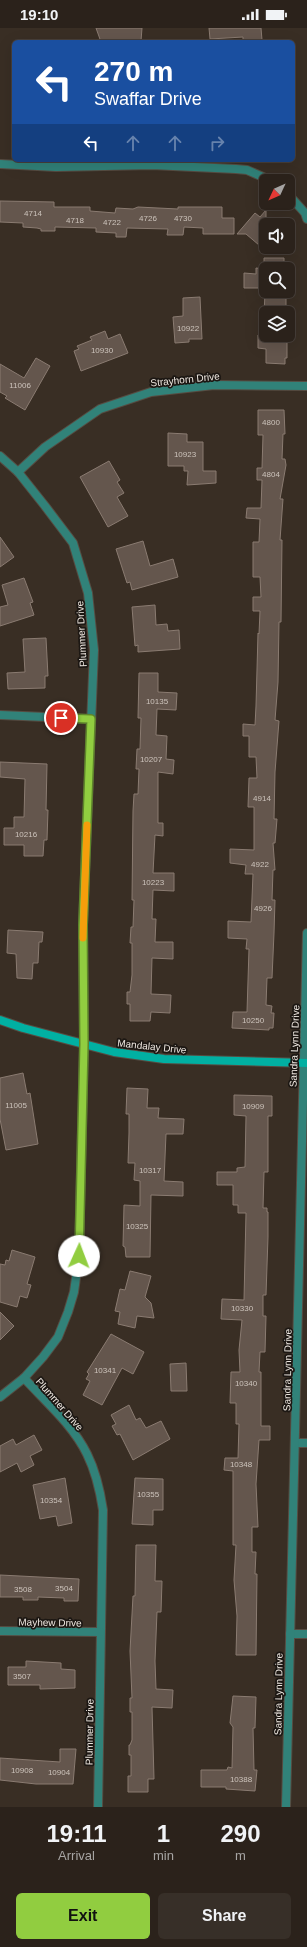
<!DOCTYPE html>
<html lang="en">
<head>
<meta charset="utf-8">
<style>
  :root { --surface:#2b221b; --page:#372f28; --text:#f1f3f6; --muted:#a6a4a3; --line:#473f3a; --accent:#91cd40 }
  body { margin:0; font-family:Arial,sans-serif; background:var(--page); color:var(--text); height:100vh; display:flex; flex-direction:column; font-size:15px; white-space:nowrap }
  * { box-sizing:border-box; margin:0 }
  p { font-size:13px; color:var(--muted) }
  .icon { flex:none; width:22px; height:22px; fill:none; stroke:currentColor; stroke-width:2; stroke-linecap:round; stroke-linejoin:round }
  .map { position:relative; height:1779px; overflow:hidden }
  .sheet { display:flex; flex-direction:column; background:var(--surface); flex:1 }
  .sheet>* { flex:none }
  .guide { position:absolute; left:12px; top:12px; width:283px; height:122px; border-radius:6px; box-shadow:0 4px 16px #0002,0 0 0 1px var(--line); background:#1a4fa0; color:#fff; overflow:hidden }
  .needle { width:26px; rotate:226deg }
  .controls { position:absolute; left:259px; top:146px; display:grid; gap:8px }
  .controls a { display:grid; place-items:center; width:36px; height:36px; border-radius:6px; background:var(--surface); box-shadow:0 4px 16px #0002,0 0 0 1px var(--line); font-size:20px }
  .pin { position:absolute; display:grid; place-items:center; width:34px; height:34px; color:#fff; margin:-17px; border:2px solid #fff; border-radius:50%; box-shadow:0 1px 4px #0007 }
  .me { position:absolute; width:44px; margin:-22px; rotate:2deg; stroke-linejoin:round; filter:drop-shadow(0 0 3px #0008) }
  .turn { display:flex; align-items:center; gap:14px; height:84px; padding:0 16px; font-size:18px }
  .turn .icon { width:52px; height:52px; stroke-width:2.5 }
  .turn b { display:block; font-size:28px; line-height:34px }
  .lanes { display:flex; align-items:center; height:38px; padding:0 16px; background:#0003; justify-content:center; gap:20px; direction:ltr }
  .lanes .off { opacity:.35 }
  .eta { display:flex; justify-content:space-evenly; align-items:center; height:68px; text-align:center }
  .eta b { font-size:24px; font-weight:800; line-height:28px }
  .cta { display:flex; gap:8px; margin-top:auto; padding:8px 16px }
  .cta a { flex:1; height:46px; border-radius:6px; background:var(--accent); color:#111; font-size:16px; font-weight:800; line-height:46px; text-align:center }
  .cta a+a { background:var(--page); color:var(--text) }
  .status { display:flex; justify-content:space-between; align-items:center; height:28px; padding:0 20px; background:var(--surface); direction:ltr }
  .status svg { height:11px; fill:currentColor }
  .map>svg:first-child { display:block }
</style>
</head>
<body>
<div class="status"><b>19:10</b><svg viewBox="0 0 49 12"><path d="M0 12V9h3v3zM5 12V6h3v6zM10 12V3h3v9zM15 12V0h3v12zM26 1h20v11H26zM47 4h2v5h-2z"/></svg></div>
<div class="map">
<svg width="307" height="1779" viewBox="0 0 307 1779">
  <rect width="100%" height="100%" fill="#392e24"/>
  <g fill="#64564d" stroke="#8a7b71">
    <polygon points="96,0 142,0 141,13 101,14"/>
    <polygon points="209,0 261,0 262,12 243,13 243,9 210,11"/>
    <polygon points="0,173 54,174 54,179 90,179 90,183 115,185 116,180 133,181 138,179 178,181 178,179 222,179 222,190 234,190 234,206 203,206 203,200 184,199 183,207 167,207 168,201 127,200 126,209 116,209 116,205 96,204 96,200 55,199 55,203 41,203 41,201 37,200 23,199 23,195 0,194"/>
    <polygon points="266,182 266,223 246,206 237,206 255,185 260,189"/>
    <polygon points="264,230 284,230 284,241 266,241 266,260 244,260 244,245 256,246 256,240 264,241"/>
    <polygon points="265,266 286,267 286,285 264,285"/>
    <polygon points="200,269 202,311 189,311 189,314 175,315 173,289 183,288 183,270"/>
    <polygon points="105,303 108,311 120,306 128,325 81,343 74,323 79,321 77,318 92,312 90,309"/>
    <polygon points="258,307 285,307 285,314 287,314 287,330 285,330 285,336 266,335 266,321 258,320"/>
    <polygon points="36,330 50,338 25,382 5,370 7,368 0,364 0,336 24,350"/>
    <polygon points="258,382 284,382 285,406 283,406 282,431 285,431 286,437 280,471 283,471 280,512 282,512 281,594 279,594 278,654 275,692 279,693 275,744 274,791 277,791 275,815 273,815 275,842 273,842 272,872 275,872 274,905 272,950 267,950 266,977 272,978 271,985 274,985 273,1000 269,1000 269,1002 232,1000 233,984 247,984 249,921 246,921 247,911 228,910 228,893 251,894 253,846 245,846 246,837 230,835 230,821 254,822 254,779 248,779 249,750 257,750 256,729 249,729 249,708 243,708 243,696 255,697 256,678 258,605 259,606 260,583 253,583 253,569 261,569 260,549 253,549 253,514 259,514 260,491 246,490 247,480 261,480 262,452 257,452 257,440 262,440 263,407 258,407"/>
    <polygon points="168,405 187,406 187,414 203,414 203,443 216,443 216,455 187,457 188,443 184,443 184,438 168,438"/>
    <polygon points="109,433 120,452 117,454 124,465 117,469 128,488 108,499 80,449"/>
    <polygon points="0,509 14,529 0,539"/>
    <polygon points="143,513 150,538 173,531 178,549 132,562 130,554 127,555 116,521"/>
    <polygon points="24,550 33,574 30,575 34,587 0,598 0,579 8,577 2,557"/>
    <polygon points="155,577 156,597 167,596 168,603 179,602 180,621 138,624 138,617 135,618 132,579"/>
    <polygon points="46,610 48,648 45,648 45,660 8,661 7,645 25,644 23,611"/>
    <polygon points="139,645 158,645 158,664 177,665 176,682 157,681 156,707 167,708 166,731 174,732 173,746 158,744 158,795 163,795 163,808 155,807 153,845 174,845 174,863 153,862 152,891 156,891 155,914 173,914 173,931 152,930 151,966 171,967 170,985 151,984 150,993 130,993 130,976 127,976 127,964 130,964 132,947 132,915 130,915 131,899 133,899 134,872 132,872 133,783 134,766 138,766 139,741 136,741 137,721 140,721 141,690 138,690"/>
    <polygon points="0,734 47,736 46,782 48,782 47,812 44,812 43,828 24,828 24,817 4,817 4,800 14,800 14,789 24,789 25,751 0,749"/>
    <polygon points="8,902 43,904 42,914 39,914 38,935 33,935 32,951 17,950 16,926 7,925"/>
    <polygon points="23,1045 27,1066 30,1065 38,1116 6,1122 0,1091 0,1050"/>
    <polygon points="127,1060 148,1061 147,1080 159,1080 158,1090 184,1091 183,1106 166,1106 164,1153 183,1154 183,1168 151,1167 150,1229 126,1229 125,1219 123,1218 124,1177 140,1178 140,1153 134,1152 135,1135 128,1135 129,1105 129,1086 126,1086"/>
    <polygon points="234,1067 272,1068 272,1088 268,1088 268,1144 264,1144 263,1180 267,1180 267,1184 268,1184 268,1209 266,1267 263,1267 263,1288 266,1288 265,1324 260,1324 259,1344 261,1344 261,1398 270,1398 270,1412 259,1412 256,1456 258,1499 252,1499 252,1524 256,1524 255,1546 257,1546 256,1627 236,1627 237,1588 234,1552 236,1517 233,1517 233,1443 224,1442 225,1430 238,1430 239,1396 236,1396 236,1375 230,1375 231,1344 240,1344 239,1322 242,1292 221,1291 222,1271 244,1272 246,1185 238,1185 238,1177 233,1177 233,1157 217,1157 217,1144 237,1144 237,1140 245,1139 246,1088 234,1087"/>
    <polygon points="12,1222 35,1229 27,1256 31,1257 27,1270 20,1268 17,1279 0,1274 0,1236 5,1237 6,1232 9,1233"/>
    <polygon points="130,1243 151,1248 145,1269 151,1275 154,1290 137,1288 135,1300 118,1296 120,1284 115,1283 120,1261 125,1262"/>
    <polygon points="0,1284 14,1298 0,1312"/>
    <polygon points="111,1306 144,1324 133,1346 122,1340 102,1377 83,1367 90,1353 86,1351 89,1346 87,1344"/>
    <polygon points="186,1335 187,1363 171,1363 170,1336"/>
    <polygon points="129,1377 136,1392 140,1390 146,1400 161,1393 170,1411 133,1432 120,1406 117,1407 112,1398 116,1396 111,1387"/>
    <polygon points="34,1407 42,1422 30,1428 34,1437 21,1444 17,1435 0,1444 0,1418 13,1411 16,1417"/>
    <polygon points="65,1450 72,1495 58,1498 56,1488 40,1491 33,1457"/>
    <polygon points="135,1450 163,1451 163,1482 153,1482 153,1497 132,1496"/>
    <polygon points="136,1517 156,1517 155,1553 162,1553 161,1584 157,1584 155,1633 156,1661 173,1662 172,1680 152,1679 154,1751 148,1751 148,1764 128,1764 128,1748 131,1748 131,1727 129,1727 129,1717 130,1717 132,1712 132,1684 130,1684 130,1670 132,1670 130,1623 133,1568 135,1568"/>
    <polygon points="0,1547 79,1551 78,1573 64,1573 64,1570 38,1569 38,1572 23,1572 23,1569 0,1569"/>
    <polygon points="26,1633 61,1635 61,1641 75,1642 75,1660 40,1661 40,1657 8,1657 8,1639 26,1639"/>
    <polygon points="233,1668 256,1669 255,1700 253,1700 254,1742 257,1742 255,1763 226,1761 226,1759 201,1759 201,1742 227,1742 228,1739 232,1740 233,1699 230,1695"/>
    <polygon points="60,1721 76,1721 73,1756 36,1756 0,1752 0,1730 60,1734"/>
  </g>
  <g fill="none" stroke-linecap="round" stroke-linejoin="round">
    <g stroke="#564c42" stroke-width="10">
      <g id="street">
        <polyline points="0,136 56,139 152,137 236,141 247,142 272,153"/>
        <polyline points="288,166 305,185 307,191"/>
        <polyline points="0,428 18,444 45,478 73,515 88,565 94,622 83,897 84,1016 79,1228 74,1264 68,1284 58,1309 43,1329 24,1350 0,1369"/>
        <polyline points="18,444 45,419 100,381 151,364 214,357 307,358"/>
        <polyline points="0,687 91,691"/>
        <path d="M24 1350C45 1373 73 1397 87 1426 96 1444 100 1462 103 1482L98 1779"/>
        <polyline points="295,1415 307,1415"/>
        <polyline points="0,1603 100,1604"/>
        <polyline points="290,1606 307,1606"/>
        <polyline points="286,1779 307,905"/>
      </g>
    </g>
    <g stroke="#564c42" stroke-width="10">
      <polyline id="secondary" points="0,992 23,1000 114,1024 164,1031 307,1035"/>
    </g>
    <use href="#street" stroke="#318279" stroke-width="8"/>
    <use href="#secondary" stroke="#01b0a2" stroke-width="8"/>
  </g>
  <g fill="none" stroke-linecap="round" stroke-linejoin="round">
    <g stroke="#5e852a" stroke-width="10">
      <polyline id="route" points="61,690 91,691 83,897 84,1016 79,1228"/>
    </g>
    <use href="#route" stroke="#91cd40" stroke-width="7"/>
    <polyline stroke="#f59e0b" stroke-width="7" points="83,910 87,797"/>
  </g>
  <g text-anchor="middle" stroke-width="3.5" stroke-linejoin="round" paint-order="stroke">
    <g font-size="8" fill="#ccc3bb">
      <text x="33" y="188">4714</text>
      <text x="148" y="193">4726</text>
      <text x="183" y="193">4730</text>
      <text x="75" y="195">4718</text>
      <text x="112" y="197">4722</text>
      <text x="188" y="303">10922</text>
      <text x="102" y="325">10930</text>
      <text x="20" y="360">11006</text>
      <text x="271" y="397">4800</text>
      <text x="185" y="429">10923</text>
      <text x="271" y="449">4804</text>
      <text x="157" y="676">10135</text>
      <text x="151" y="734">10207</text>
      <text x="262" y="773">4914</text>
      <text x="26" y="809">10216</text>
      <text x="260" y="839">4922</text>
      <text x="153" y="857">10223</text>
      <text x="263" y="883">4926</text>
      <text x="253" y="995">10250</text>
      <text x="16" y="1080">11005</text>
      <text x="253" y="1081">10909</text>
      <text x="150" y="1145">10317</text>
      <text x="137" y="1201">10325</text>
      <text x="242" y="1283">10330</text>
      <text x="105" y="1345">10341</text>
      <text x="246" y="1358">10340</text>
      <text x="241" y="1439">10348</text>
      <text x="148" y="1469">10355</text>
      <text x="51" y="1475">10354</text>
      <text x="64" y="1563">3504</text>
      <text x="23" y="1564">3508</text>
      <text x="22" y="1651">3507</text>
      <text x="22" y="1745">10908</text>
      <text x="59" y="1747">10904</text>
      <text x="241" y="1754">10388</text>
    </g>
    <g font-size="10" fill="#eee7e0" stroke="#1c1713">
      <text transform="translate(185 351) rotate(-6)" y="4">Strayhorn Drive</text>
      <text transform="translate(81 606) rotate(-93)" y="4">Plummer Drive</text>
      <text transform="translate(152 1018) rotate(6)" y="4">Mandalay Drive</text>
      <text transform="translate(294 1018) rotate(-88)" y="4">Sandra Lynn Drive</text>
      <text transform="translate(287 1342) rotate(-89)" y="4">Sandra Lynn Drive</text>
      <text transform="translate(60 1376) rotate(49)" y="4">Plummer Drive</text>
      <text transform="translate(50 1594) rotate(1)" y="4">Mayhew Drive</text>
      <text transform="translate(278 1666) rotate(-89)" y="4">Sandra Lynn Drive</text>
      <text transform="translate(89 1704) rotate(-89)" y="4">Plummer Drive</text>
    </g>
  </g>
</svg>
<div class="controls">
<a><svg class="needle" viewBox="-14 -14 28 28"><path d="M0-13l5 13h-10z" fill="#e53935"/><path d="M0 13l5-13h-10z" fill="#a6a4a3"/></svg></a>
<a><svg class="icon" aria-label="sound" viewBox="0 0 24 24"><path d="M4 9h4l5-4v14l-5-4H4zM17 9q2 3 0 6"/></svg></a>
<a><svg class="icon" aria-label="search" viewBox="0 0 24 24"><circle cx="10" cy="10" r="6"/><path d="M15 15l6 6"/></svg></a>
<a><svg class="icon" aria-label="layers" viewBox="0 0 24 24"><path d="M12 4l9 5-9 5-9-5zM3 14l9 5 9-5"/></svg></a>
</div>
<div class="pin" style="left:61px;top:690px;background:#d93025"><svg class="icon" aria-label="arrive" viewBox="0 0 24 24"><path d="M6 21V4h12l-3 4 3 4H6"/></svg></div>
<svg class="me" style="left:79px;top:1228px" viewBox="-20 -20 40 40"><circle r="19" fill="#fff"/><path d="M0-13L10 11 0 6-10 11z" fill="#91cd40"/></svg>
<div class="guide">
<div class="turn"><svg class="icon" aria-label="left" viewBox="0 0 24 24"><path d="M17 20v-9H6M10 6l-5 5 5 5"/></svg><div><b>270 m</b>Swaffar Drive</div></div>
<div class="lanes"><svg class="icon" aria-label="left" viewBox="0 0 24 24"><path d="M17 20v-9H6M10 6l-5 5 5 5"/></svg><svg class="icon off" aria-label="ahead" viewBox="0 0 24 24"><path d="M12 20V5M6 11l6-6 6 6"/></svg><svg class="icon off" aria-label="ahead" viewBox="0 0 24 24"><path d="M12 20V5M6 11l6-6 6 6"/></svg><svg class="icon off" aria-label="right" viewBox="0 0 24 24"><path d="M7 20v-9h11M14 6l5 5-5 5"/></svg></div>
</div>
</div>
<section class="sheet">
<div class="eta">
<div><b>19:11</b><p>Arrival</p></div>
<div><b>1</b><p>min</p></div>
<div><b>290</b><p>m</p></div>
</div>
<div class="cta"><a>Exit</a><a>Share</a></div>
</section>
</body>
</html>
